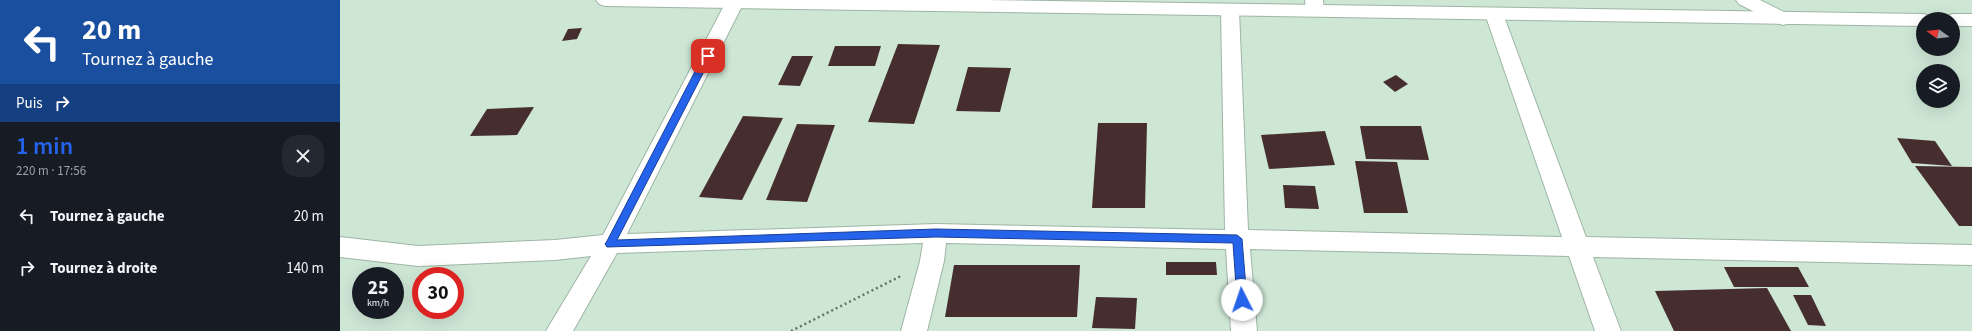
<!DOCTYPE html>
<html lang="fr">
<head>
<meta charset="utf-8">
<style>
  :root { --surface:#171b24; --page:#242831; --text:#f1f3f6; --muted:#9ea1a6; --accent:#2563eb }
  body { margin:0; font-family:"Source Sans 3",sans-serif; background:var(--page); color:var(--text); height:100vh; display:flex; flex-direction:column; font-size:15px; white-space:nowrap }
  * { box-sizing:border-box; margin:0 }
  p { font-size:13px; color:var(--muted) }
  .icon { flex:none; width:22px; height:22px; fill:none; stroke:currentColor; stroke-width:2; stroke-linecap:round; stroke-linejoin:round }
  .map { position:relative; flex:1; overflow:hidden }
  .details { display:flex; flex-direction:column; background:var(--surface); width:340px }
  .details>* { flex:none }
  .top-card { background:#1a4fa0; color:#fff; overflow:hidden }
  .needle { width:26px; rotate:284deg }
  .controls { position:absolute; left:1576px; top:12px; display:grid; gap:8px }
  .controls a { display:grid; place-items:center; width:44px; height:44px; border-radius:50%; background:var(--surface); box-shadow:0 4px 16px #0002; font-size:20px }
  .speed { position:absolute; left:12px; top:267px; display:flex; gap:8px; font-size:20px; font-weight:700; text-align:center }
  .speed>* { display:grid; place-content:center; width:52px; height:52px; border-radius:50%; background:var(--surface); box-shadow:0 4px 16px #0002; line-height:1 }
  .speed small { font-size:10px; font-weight:400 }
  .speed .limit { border:6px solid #d22; background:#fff; color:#111 }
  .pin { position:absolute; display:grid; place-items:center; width:34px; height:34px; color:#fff; margin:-17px; border-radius:8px; box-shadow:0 2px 6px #0006 }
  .me { position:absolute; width:44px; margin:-22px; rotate:356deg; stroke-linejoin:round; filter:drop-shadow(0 0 3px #0008) }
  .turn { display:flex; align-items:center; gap:14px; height:84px; padding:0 16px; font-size:18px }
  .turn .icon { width:52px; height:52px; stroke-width:2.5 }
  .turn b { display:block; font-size:28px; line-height:34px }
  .then { display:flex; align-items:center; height:38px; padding:0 16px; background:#0003; gap:8px; font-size:15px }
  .round { display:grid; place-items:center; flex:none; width:42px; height:42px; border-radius:16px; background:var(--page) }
  .summary { display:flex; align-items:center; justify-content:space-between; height:68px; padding:0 16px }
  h1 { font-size:24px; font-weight:600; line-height:30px; color:var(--accent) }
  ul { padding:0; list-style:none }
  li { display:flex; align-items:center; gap:12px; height:52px; padding:0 16px }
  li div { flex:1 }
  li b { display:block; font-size:15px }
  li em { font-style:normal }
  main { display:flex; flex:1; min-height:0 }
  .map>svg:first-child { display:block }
</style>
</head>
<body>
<main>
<section class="details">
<div class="top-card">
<div class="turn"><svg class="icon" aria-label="left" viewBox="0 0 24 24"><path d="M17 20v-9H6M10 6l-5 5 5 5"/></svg><div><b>20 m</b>Tournez à gauche</div></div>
<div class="then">Puis<svg class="icon" aria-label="right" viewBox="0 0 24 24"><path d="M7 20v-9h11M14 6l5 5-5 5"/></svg></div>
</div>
<div class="summary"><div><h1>1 min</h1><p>220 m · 17:56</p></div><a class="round"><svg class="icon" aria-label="close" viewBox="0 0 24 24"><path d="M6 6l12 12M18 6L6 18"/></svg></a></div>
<ul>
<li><svg class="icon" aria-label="left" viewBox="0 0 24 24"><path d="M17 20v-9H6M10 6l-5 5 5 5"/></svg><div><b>Tournez à gauche</b></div><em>20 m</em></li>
<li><svg class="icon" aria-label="right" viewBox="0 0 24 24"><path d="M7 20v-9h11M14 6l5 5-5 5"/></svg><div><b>Tournez à droite</b></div><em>140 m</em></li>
</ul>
</section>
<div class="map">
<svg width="1632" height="331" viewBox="0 0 1632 331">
  <rect width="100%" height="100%" fill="#cee7d5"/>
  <g fill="#462e2e">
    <polygon points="242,28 237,39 222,41 228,29"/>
    <polygon points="558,44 600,45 574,124 528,122"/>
    <polygon points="495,46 541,46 535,66 488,66"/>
    <polygon points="452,56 473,56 460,86 438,85"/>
    <polygon points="628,67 671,68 660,112 616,111"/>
    <polygon points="1056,75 1068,84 1055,92 1043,82"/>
    <polygon points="194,107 177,135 130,136 147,109"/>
    <polygon points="403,116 443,118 402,200 359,197"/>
    <polygon points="758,123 807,123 805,208 752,208"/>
    <polygon points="457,124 495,125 467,202 426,200"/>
    <polygon points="1020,126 1081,126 1089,160 1026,159"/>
    <polygon points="985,131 995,165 929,169 921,135"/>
    <polygon points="1557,138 1595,141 1612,166 1572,163"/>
    <polygon points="1015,161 1057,162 1068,213 1024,213"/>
    <polygon points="1575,166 1632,167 1632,226 1619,226"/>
    <polygon points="943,185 975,186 979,209 945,208"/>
    <polygon points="826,262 876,262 877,275 826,275"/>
    <polygon points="614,265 740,265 737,317 605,317"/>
    <polygon points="1384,267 1458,267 1469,287 1394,287"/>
    <polygon points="1427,288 1451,331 1334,331 1315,291"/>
    <polygon points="1453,295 1471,295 1486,326 1468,325"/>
    <polygon points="756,297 797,298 795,329 752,328"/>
  </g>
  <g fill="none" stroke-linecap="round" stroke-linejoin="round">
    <g stroke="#9eb5a4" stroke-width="2">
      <g id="minor">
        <polygon points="387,0 403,0 404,2 287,234 596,224 885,230 881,10 883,6 890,4 897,6 899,10 908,230 1222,237 1145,14 1147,10 1154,8 1161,10 1163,14 1246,237 1632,245 1632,265 1253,257 1281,331 1255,331 1229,256 910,249 917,331 891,331 886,249 606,243 604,261 587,331 561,331 580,261 583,243 277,253 233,331 206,331 251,256 215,260 78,266 0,257 0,237 78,246 215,240 263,235"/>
        <polygon points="965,0 983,0 984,10 982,14 975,16 968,14 966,10"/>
        <polygon points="1396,0 1420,0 1450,15 1452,19 1450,23 1443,25 1436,23 1399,4"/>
      </g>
    </g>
    <g stroke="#9eb5a4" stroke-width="2">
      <g id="major">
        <polygon points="256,0 646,0 1583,14 1590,16 1592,19 1583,19 1583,26 265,6 259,4"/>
        <polygon points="1613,14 1632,14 1632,26 1613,26 1613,19 1604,19 1606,16"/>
      </g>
    </g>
    <polyline stroke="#637367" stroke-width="2.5" stroke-dasharray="2 3" stroke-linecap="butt" points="451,331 561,276"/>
    <use href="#minor" fill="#fff" fill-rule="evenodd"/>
    <use href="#major" fill="#fff" fill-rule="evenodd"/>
  </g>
  <polygon fill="#2563eb" stroke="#184099" points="368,53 372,56 277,240 596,229 897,235 902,239 907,300 902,305 897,300 893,243 596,237 267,247 265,244 267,241 363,56"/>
</svg>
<div class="controls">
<a><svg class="needle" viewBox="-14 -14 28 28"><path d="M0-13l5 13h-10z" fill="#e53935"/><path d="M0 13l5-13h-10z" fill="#9ea1a6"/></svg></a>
<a><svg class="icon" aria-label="layers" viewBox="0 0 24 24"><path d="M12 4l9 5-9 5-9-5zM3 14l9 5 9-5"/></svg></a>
</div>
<div class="speed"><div>25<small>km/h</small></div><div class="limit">30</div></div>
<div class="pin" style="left:368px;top:56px;background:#d93025"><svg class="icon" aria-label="arrive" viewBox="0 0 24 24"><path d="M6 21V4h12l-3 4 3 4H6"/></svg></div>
<svg class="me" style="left:902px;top:300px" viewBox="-20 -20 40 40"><circle r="19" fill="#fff"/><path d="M0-13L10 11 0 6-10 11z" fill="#2563eb"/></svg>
</div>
</main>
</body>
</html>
